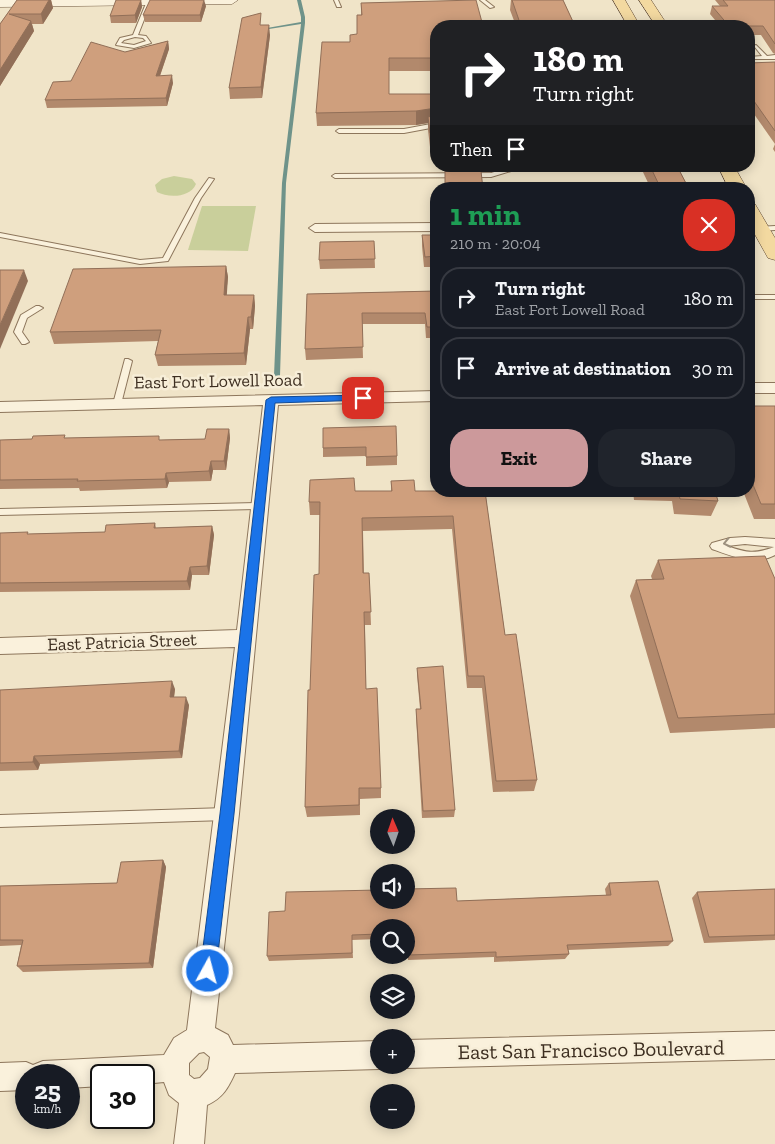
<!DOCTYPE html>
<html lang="en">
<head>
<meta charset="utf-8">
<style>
  :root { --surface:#171b24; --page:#20242c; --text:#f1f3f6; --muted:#9ea1a6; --line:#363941; --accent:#cc999b }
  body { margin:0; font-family:"Zilla Slab",serif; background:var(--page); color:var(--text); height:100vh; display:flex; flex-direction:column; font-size:19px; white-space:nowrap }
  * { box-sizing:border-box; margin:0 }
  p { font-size:16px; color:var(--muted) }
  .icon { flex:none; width:28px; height:28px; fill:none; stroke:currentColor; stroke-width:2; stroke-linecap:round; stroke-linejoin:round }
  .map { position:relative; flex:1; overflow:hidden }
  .panel { position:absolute; left:430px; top:182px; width:325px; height:315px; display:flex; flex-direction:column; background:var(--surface); border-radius:20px; box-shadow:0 2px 12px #0003 }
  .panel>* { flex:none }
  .top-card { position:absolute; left:430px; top:20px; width:325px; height:152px; border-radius:20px; box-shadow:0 2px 12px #0003; background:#202124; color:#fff; overflow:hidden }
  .needle { width:32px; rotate:358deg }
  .tools { position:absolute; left:370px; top:809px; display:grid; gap:10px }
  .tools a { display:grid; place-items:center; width:45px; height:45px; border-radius:50%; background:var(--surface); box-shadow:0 2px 12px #0003; font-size:25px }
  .speed { position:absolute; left:15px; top:1064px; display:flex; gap:10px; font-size:25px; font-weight:700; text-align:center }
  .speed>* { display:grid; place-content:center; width:65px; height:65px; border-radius:50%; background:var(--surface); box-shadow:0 2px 12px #0003; line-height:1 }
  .speed small { font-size:12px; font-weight:400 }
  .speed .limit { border:2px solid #111; border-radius:8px; background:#fff; color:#111 }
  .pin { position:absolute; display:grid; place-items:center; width:42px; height:42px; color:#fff; margin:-21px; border-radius:10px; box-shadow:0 2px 8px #0006 }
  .me { position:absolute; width:55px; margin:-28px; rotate:7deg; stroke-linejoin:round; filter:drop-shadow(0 0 4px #0008) }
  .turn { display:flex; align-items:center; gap:18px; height:105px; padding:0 20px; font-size:22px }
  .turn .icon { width:65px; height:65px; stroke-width:2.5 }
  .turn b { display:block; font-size:35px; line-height:42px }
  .then { display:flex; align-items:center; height:48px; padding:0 20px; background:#0003; gap:10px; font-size:19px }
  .round { display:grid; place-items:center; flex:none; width:52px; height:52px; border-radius:20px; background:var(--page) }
  .head { display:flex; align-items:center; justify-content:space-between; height:85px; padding:0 20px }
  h1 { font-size:30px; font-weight:800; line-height:38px; color:#1e9e55 }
  .primary-button { display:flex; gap:10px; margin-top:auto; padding:10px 20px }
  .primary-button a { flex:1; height:58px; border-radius:20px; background:var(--accent); color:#111; font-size:20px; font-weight:800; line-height:58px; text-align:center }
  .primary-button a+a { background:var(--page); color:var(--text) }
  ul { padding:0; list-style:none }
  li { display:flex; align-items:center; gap:15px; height:62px; margin:0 10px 8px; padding:0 10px; border:2px solid var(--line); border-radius:20px }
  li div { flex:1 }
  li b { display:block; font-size:19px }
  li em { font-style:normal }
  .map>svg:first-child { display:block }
</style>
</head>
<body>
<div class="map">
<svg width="775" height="1144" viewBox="0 0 775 1144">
  <rect width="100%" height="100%" fill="#f0e4c8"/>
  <g fill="#c9cf9b">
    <path d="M174 176 192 179 196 184C190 198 168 198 157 192L155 185 162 179Z"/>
    <polygon points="202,206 256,206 248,251 188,250"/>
  </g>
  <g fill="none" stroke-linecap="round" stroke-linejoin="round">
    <polygon fill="#6f938a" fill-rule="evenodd" points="297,0 301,0 305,17 305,23 286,183 280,376 277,378 274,376 282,183 301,24 269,29 267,28 301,22 301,17"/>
    <g stroke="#8d765c" stroke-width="2">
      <g id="lane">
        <polygon points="334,0 338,0 341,7 337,7"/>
        <polygon points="480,0 485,0 494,7 490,8"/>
        <path d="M147 1 151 2 138 35 146 36 151 43 134 48 116 45 120 38 133 35ZM135 37 143 38 146 41 134 45 121 43 124 40Z"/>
        <polygon points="756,45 767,56 775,55 775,59 749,59 749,57 762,56 754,46"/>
        <polygon points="436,123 436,127 404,133 339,133 336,131 339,129 404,129"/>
        <polygon points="554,166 654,166 651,168 511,171 491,177 335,178 332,176 335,174 491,173 511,167"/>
        <polygon points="209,178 214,179 201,198 168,261 140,264 0,237 0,233 140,260 163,258 195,198"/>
        <polygon points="775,226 775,230 760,231 757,229 760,227"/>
        <rect x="749" y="295" width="26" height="4"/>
        <polygon points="36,306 39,306 43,308 27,318 22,332 29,342 25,344 22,344 14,332 21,315"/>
        <polygon points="125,359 128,359 132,361 121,404 117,407 113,404"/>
        <polygon points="259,503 264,506 259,509 0,515 0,509"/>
        <path d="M745 537 775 539V555C755 566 731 556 712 549L710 546 712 543 730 538ZM745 544 774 547C755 554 747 553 727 546Z"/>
        <polygon points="226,808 230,810 232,814 230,818 226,820 0,827 0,815"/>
      </g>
    </g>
    <g stroke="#8d765c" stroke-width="2">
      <g id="street">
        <polygon points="436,223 436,231 315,232 309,228 315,224"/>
        <rect x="749" y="383" width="26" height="10"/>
        <path d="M436 391V401L278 405 239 814 215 1028 228 1035 233 1045 379 1041V1065H388L379 1069 235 1073C228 1088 223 1098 207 1105L204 1144H174L179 1103 169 1095 164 1082 144 1084V1075H101V1086L69 1088V1075H26V1090L0 1091V1063L26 1062 33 1065 43 1061 164 1055 174 1038 187 1030 235 647 0 654V638L237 630 263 405 0 412V402ZM204 1052 210 1057 208 1069 200 1078 194 1079 189 1075V1063L199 1053Z"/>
        <polygon points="775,1031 775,1059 406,1068 399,1065 406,1065 406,1040"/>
      </g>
    </g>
    <g stroke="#6f573f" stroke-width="1">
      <polygon id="secondary" points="0,0 238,0 232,4 0,7"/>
    </g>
    <g stroke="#5b4430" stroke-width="1">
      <g id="primary">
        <polygon points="613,0 625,0 640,26 628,26"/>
        <polygon points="639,0 651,0 668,26 656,26"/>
        <polygon points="718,166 734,166 747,189 729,189"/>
        <polygon points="749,203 755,204 775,238 775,260 768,258 749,224"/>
      </g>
    </g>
    <use href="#lane" fill="#faf1dc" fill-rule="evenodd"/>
    <use href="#street" fill="#faf1dc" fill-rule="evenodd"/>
    <use href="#secondary" fill="#faf1dc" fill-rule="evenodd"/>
    <use href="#primary" fill="#f3d9a0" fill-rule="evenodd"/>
  </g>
  <g fill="#b2896c">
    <polygon points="17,0 51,0 53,8 43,24 32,24 34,31 0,86 0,24"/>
    <polygon points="141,0 142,7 136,23 111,23 110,16"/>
    <polygon points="511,0 563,0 575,26 516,26 510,10"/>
    <polygon points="715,0 775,0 775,54 773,53 761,35 749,35 749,26 720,26 710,14 712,6 720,6"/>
    <polygon points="361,3 436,26 436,78 435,71 389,71 389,94 436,94 436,147 430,147 428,130 428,123 416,125 317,126 316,113 350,42 357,34 361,15"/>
    <polygon points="206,6 201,22 145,22 143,15"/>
    <polygon points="262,25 270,35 262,98 230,99 229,88"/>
    <polygon points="168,41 169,49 160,76 173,83 167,106 47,108 45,100 71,81 125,52"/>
    <polygon points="775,62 775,152 773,149 775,144 749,107 749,63"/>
    <polygon points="444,166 480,166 480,171 483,189 445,189 445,171 444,171"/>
    <polygon points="643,166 677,166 689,189 651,189 642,170"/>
    <polygon points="422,235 436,235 436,267 424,267 422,246"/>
    <polygon points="374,241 375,268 320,269 319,260"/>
    <polygon points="226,266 228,277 226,295 254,295 255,306 253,329 250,329 246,365 158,366 155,355 158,341 54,344 50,332"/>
    <polygon points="436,291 436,338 426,338 425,324 362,324 363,358 306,360 305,349 307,294"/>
    <polygon points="749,406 775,406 775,519 754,519 743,491 749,491"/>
    <polygon points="323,428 397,456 397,465 366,466 366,456 323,457"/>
    <polygon points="229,429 230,438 226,470 213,470 211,481 169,482 167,488 80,491 79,488 0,489 0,440 66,438 161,440 205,439"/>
    <polygon points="391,481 415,491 485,491 505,635 537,780 534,791 493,792 482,688 467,688 452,529 363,531 364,573 369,573 371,625 365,625 366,689 381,788 381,798 360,799 360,815 307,817 305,807 310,690 319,574 320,515 310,515 309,502 355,491 391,491"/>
    <polygon points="633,491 715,491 718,501 711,516 674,514 672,501 634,500"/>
    <polygon points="155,523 156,528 212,526 214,535 209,575 192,575 190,590 0,592 0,533 29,534 105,532"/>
    <polygon points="658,560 775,579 775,728 670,733 630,596 636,580 652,579 651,576"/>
    <polygon points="417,668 455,810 454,817 422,818 416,717 416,709 420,709 417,675"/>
    <polygon points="175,689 174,697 189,705 182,758 40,764 38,770 0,771 0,690"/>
    <polygon points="163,860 166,867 153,968 23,972 17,966 21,945 0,946 0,886 117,883"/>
    <polygon points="609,883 673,941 668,946 568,950 569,954 565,959 494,962 494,957 408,960 406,928 379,928 379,939 352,940 353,958 269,961 267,956 457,901 606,895 605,889"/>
    <polygon points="775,889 775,940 704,943 692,898 697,892"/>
  </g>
  <g fill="#916f58">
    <polygon points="49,0 51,0 53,8 43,24 41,14"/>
    <polygon points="141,0 142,7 136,23 135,15"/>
    <polygon points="204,0 206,6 201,22 200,15"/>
    <polygon points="31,21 34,31 0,86 0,70"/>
    <polygon points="269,25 270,35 262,98 261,87"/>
    <polygon points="168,41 169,49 157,84 156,76"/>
    <polygon points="172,75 173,83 167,106 166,98"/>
    <polygon points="436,108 436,122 428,117 428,123 416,125 416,111"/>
    <polygon points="226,266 228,277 226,307 224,295"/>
    <polygon points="24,270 28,281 0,349 0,325"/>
    <polygon points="254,295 255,306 253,329 251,317"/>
    <polygon points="248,317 250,329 246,365 244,353"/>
    <polygon points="229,429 230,438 226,470 224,461"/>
    <polygon points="211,461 213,470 211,481 209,471"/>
    <polygon points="166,473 169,482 167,488 165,479"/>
    <polygon points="212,526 214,535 209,575 207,566"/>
    <polygon points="190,567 192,575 190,590 187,581"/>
    <polygon points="172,681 175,689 173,705 170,697"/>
    <polygon points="186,697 189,705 182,758 179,751"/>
    <polygon points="34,756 40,764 38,770 33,762"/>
    <polygon points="163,860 166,867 153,968 149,963"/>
  </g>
  <g fill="#cf9f7d" stroke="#916f58">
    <polygon points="17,0 49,0 41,14 9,14 31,21 0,70 0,24"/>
    <polygon points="116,0 141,0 135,15 110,16"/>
    <polygon points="150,0 204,0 200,15 143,15"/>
    <polygon points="476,0 483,26 436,26 436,62 436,58 389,58 389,94 436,94 436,108 416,111 316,113 322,42 350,42 350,35 357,34 357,15 362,15 361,3"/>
    <polygon points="512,0 563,0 575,26 521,26"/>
    <polygon points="723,0 775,0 775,44 763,26 729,26 712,6 728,6"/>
    <polygon points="261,13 260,25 269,25 261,87 229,88 242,18"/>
    <polygon points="168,41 156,76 172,75 166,98 45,100 53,82 71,81 91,42 125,52"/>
    <polygon points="775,62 775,131 749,94 749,63"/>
    <polygon points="436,115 436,133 430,133 428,117"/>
    <polygon points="650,166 677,166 689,189 661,189"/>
    <polygon points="445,171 481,171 483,189 450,189 450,188 445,188"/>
    <polygon points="422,235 436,235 436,256 425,257"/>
    <polygon points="374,241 375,259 319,260 320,242"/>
    <polygon points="226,266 224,295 254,295 251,317 248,317 244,353 155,355 161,330 50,332 73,269"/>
    <polygon points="0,270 24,270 0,325"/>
    <polygon points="436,291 436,327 427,327 425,313 362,313 363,347 305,349 307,294"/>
    <polygon points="749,406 775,406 775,504 761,504 749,475"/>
    <polygon points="396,426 397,456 366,457 366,447 323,448 323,428"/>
    <polygon points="207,429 229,429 224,461 211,461 209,471 166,473 165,479 77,481 78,479 0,480 0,440 32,439 33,436 65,435 64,438 159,436 159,440 205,439"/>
    <polygon points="354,478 355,491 392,491 391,481 414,480 415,491 485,491 505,635 516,634 537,780 496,781 484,676 468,676 453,516 362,518 363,573 369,573 371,612 364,612 366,689 377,688 381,788 359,788 359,805 305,807 308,690 310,690 314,575 319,574 320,502 309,502 310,480"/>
    <polygon points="678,491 715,491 718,501 680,499"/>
    <polygon points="155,523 154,528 212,526 207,566 190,567 187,581 0,583 0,533 28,532 27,534 105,532 106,525"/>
    <polygon points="765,556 775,579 775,714 678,718 636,580 664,579 658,560"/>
    <polygon points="443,666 455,810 423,811 416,709 421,709 417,668"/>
    <polygon points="172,681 170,697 186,697 179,751 34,756 33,762 0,763 0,690"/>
    <polygon points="163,860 149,963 17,966 23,940 0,940 0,886 117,883 121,862"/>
    <polygon points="658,881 673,941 567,945 569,954 496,957 496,952 408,955 407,933 406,933 406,928 379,928 379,934 352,935 352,953 267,956 269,912 285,911 286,892 379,890 379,900 406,900 406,889 456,888 457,901 611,895 609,883"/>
    <polygon points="775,889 775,935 709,937 697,892"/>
  </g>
  <defs><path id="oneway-chevron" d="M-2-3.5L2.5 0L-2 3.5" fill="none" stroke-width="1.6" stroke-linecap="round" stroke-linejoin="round" transform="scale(1.25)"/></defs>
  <use stroke="#9c907e" href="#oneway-chevron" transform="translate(727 543) rotate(168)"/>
  <polygon fill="#1a73e8" stroke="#114b97" points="363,395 366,396 366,400 275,403 234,814 216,971 213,977 208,979 202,977 200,971 220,814 266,400 271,397"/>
  <g text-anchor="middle" stroke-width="5" stroke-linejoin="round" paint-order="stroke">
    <g font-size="18" fill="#3d2e20" stroke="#f7eed8">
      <text transform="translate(218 381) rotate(-1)" y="6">East Fort Lowell Road</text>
      <text transform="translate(122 642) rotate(-2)" y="6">East Patricia Street</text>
    </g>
    <g font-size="21" fill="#3d2e20" stroke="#f7eed8">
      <text transform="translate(591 1050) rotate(-1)" y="7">East San Francisco Boulevard</text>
    </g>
  </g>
</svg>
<div class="tools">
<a><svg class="needle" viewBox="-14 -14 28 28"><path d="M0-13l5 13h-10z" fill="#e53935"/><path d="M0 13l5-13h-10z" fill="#9ea1a6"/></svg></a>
<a><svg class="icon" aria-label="sound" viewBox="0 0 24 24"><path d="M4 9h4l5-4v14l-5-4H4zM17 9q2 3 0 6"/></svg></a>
<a><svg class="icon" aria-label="search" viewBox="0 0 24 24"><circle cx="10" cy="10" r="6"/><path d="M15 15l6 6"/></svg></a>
<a><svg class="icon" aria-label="layers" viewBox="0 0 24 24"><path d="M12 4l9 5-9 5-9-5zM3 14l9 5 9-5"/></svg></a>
<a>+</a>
<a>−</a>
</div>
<div class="speed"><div>25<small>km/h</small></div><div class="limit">30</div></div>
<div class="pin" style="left:363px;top:398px;background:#d93025"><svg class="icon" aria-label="arrive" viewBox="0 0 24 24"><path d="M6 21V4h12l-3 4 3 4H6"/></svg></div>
<svg class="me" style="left:208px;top:971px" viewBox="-20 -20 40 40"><circle r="17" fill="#1a73e8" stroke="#fff" stroke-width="3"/><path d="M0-11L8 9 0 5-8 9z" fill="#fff"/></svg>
<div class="top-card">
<div class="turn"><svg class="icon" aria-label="right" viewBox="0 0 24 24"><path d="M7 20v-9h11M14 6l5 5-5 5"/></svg><div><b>180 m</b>Turn right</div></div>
<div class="then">Then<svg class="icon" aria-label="arrive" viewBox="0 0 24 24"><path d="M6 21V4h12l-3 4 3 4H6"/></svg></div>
</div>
<section class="panel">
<div class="head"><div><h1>1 min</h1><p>210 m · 20:04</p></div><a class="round" style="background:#d93025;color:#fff"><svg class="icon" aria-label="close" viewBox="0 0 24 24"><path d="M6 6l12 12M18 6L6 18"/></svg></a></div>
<ul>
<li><svg class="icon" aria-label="right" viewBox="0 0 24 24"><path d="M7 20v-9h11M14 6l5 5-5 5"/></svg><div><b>Turn right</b><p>East Fort Lowell Road</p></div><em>180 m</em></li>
<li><svg class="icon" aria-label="arrive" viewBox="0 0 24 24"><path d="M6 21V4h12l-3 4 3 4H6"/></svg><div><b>Arrive at destination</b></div><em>30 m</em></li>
</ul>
<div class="primary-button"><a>Exit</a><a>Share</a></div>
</section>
</div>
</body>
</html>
